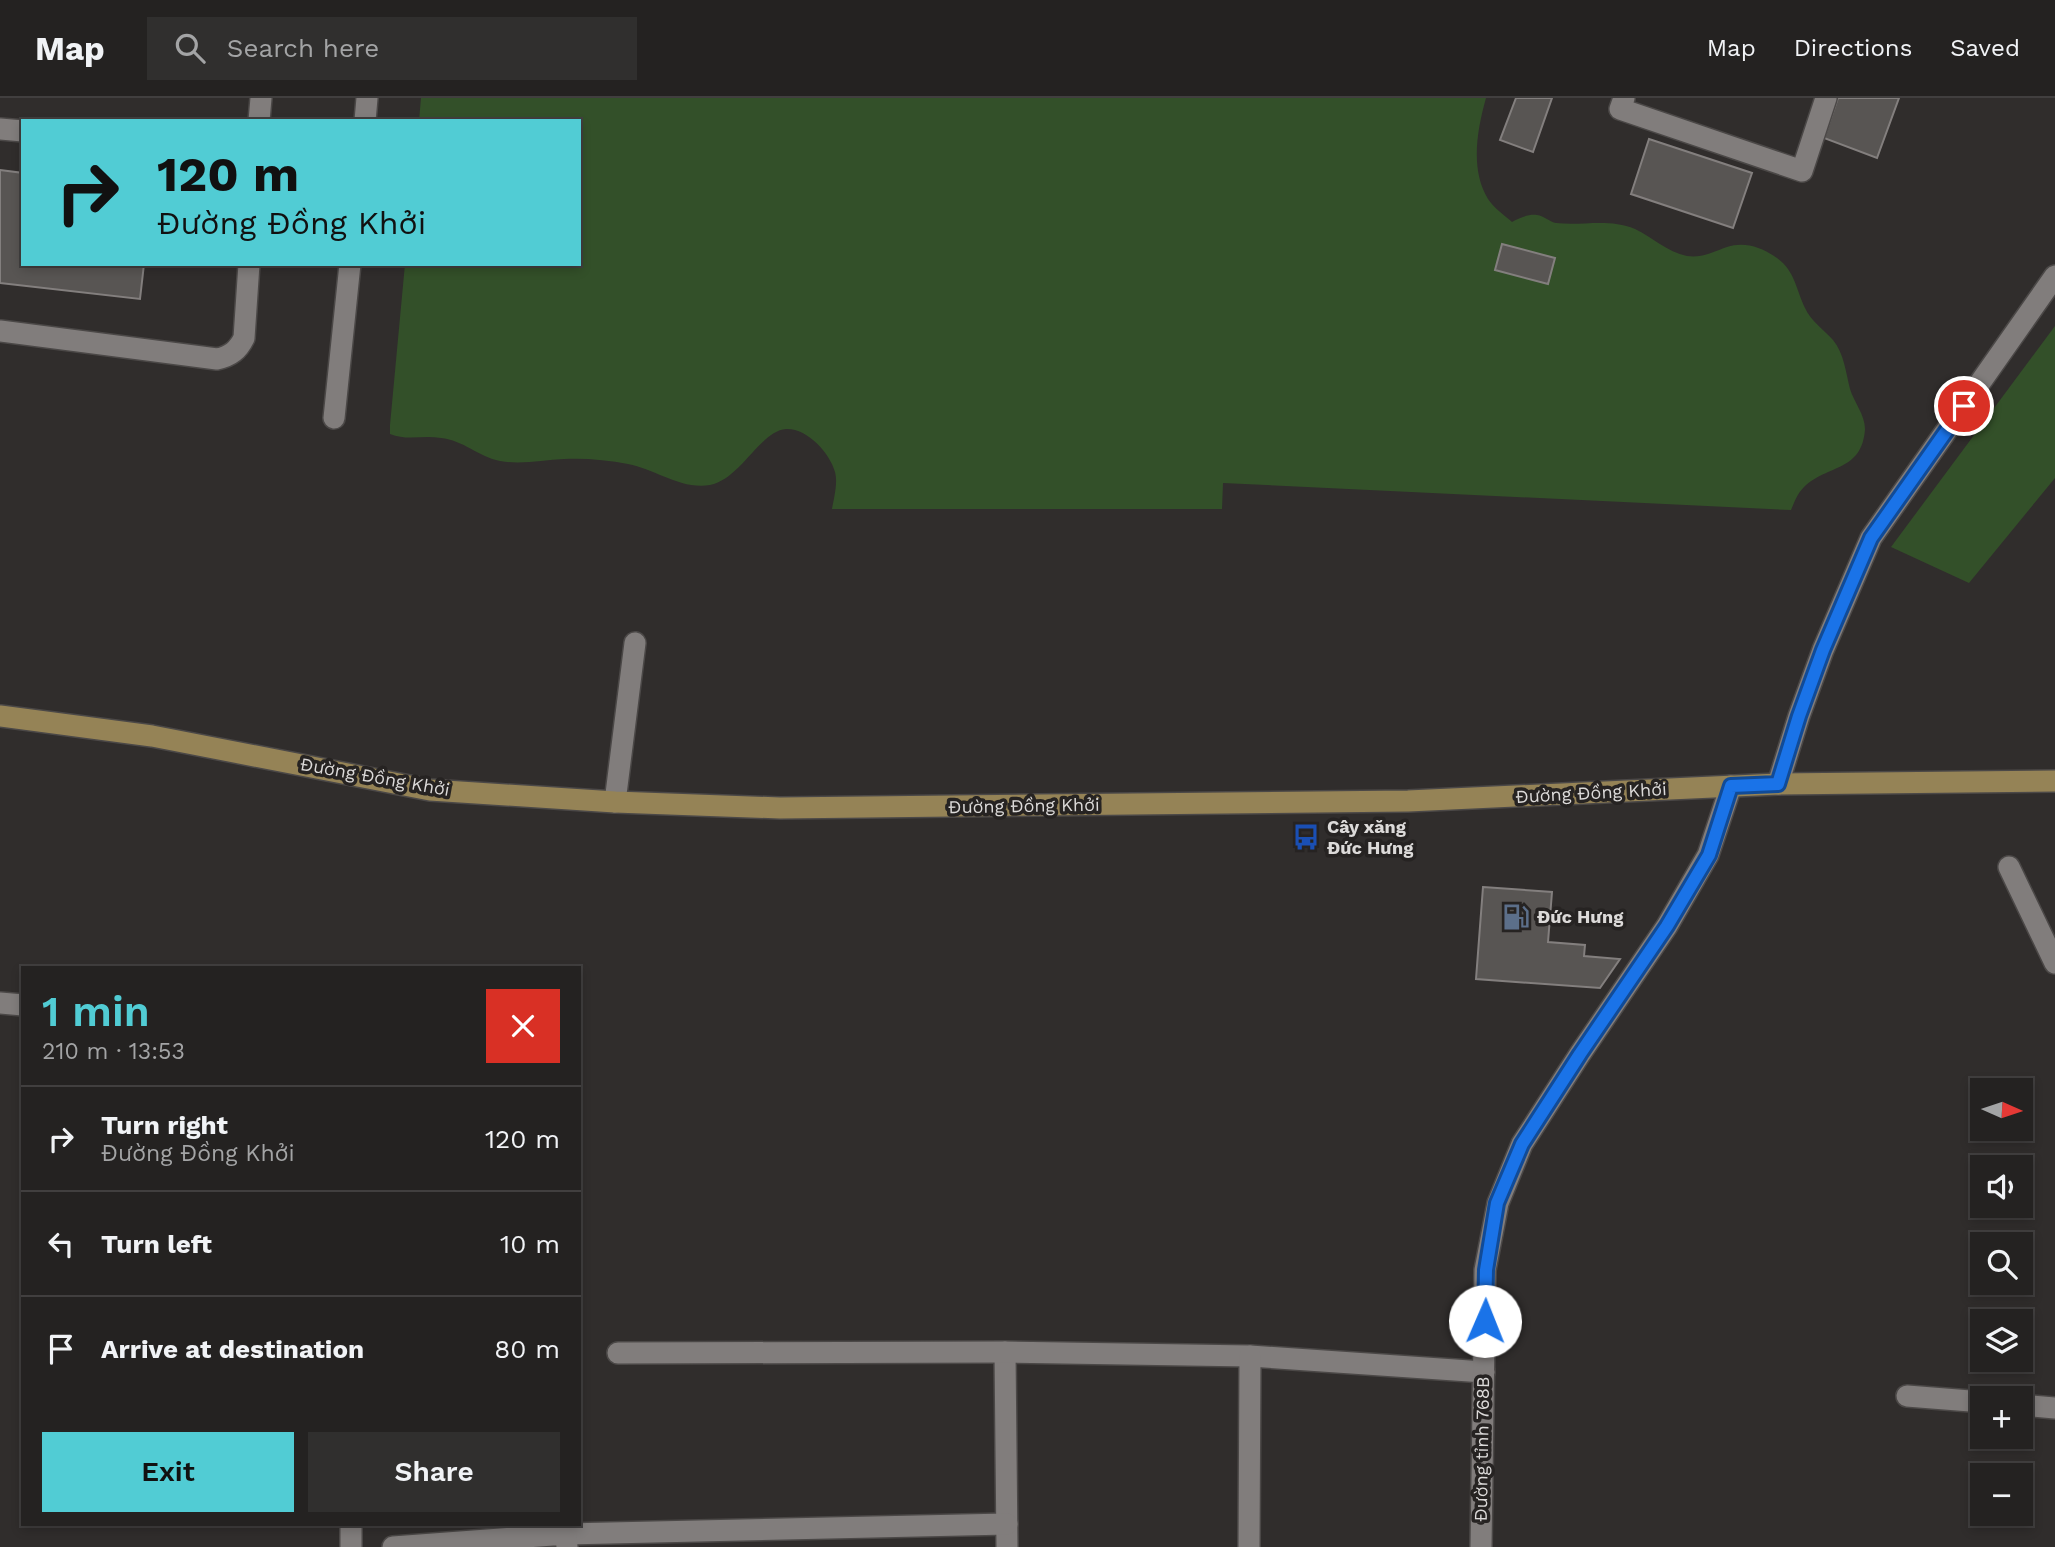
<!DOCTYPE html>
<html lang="en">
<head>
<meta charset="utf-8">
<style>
  :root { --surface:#242221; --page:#302f2e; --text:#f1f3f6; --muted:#a3a4a5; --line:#413f3f; --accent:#51ccd4 }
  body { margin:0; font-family:"Work Sans",sans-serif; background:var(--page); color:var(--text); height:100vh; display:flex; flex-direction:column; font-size:26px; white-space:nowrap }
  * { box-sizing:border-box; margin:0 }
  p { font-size:23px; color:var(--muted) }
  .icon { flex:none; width:38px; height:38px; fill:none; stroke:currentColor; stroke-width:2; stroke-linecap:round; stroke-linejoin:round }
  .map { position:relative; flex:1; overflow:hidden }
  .side { position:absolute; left:21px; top:868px; width:560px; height:560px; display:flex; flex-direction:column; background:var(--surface); border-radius:0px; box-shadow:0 4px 10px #0003,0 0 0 2px var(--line) }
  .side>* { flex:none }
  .guide { position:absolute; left:21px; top:21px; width:560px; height:147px; border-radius:0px; box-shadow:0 4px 10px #0003,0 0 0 2px var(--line); background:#51ccd4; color:#111; overflow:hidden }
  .needle { width:46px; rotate:93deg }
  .tools { position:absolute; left:1970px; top:980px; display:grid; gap:14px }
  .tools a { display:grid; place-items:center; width:63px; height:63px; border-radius:0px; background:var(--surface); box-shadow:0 4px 10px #0003,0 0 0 2px var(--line); font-size:35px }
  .pin { position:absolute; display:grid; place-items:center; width:60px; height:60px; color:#fff; margin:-30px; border:4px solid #fff; border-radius:50%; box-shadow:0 2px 7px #0007 }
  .me { position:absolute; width:77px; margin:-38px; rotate:1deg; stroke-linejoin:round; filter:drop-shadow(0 0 5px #0008) }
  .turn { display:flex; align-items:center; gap:24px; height:147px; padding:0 21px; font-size:32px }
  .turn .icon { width:91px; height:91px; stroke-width:2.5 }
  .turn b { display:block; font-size:49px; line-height:60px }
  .round { display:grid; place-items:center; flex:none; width:74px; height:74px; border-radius:0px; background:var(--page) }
  .overview { display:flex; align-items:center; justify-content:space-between; height:119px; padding:0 21px }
  h1 { font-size:42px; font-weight:600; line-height:52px; color:var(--accent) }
  .action { display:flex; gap:14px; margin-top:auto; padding:14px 21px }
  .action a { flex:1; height:80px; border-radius:0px; background:var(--accent); color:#111; font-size:28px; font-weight:600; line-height:80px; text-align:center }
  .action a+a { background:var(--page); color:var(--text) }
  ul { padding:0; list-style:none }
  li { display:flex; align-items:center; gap:21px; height:105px; padding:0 21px; border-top:2px solid var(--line) }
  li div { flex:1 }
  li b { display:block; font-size:26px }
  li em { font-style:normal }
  header { display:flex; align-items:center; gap:42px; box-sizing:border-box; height:98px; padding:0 35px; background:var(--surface); border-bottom:2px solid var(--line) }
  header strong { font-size:33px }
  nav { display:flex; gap:38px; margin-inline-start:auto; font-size:24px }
  .search { width:490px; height:63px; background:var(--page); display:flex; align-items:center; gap:18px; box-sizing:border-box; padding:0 24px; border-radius:0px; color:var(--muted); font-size:26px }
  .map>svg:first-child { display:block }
</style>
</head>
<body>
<header>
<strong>Map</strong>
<div class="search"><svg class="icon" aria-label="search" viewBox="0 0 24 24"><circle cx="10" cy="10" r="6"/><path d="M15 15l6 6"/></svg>Search here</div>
<nav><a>Map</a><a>Directions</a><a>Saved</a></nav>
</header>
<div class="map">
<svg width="2055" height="1449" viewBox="0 0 2055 1449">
  <rect width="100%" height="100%" fill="#302d2c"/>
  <g fill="#335029">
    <path d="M421 0H1486C1477 32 1470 72 1488 101 1494 110 1504 117 1512 124 1519 120 1528 116 1537 117 1544 118 1550 124 1556 125 1583 128 1609 120 1635 131 1652 139 1667 154 1687 158 1703 160 1713 154 1727 149 1745 143 1763 150 1777 160 1795 173 1796 191 1805 210 1811 223 1823 231 1833 242 1844 255 1846 275 1850 291 1854 304 1865 317 1865 331 1862 374 1828 366 1804 389 1797 396 1795 403 1791 412L1223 385 1222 411H832C834 400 838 385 835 374 830 355 807 330 786 331 760 333 741 381 710 387 681 392 655 371 628 366 608 362 585 360 564 361 543 362 521 367 500 363 479 359 463 342 441 340 422 337 407 343 390 336V327L405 166H579V23H419Z"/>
    <polygon points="2055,228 2055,380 1969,485 1891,449"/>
  </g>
  <g fill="#585553" stroke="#837f7e" stroke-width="2">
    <polygon points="1516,0 1552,0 1533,54 1500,42"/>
    <polygon points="1838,0 1899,0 1877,60 1824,40"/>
    <polygon points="1649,41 1752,75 1733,130 1631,96"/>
    <polygon points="0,72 23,75 23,166 144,166 140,201 0,185"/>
    <polygon points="1502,146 1555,160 1548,186 1495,172"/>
    <polygon points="1483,789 1552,794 1548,844 1585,847 1584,858 1620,861 1600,890 1476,881"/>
  </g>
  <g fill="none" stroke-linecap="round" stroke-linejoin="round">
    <g stroke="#4b4847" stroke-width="24">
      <g id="minor">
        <polyline points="1624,0 1620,11 1802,73 1826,0"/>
        <polyline points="259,23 261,0"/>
        <polyline points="365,23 367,0"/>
        <polyline points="0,31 23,33"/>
        <path d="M0 233 217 261C231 258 238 252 244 240L249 166"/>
        <polyline points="334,320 350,166"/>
        <polyline points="1778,686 1799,618 1823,552 1871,440 2055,178"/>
        <polyline points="615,704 635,545"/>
        <polyline points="2009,769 2055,865"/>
        <polyline points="0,905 23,907"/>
        <polyline points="1005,1254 1007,1449"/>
        <polyline points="618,1255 1005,1254 1250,1258 1484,1274"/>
        <polyline points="1907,1298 1983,1304"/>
        <polyline points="2021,1307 2055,1310"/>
        <polyline points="566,1436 1007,1426"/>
        <polyline points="351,1449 351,1426"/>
        <polyline points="393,1449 566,1436 567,1449"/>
        <polyline points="1249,1449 1250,1258"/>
        <polyline points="1481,1449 1485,1172 1498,1105 1522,1046 1580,956 1667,828 1708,757 1731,688"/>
      </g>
    </g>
    <g stroke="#4b4847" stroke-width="24">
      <polyline id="major" points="0,618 152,638 430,692 615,704 780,710 1408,703 1778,686 2055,683"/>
    </g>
    <use href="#minor" stroke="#817d7c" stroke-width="21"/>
    <use href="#major" stroke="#958356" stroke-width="21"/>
  </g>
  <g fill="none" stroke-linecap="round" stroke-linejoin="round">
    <g stroke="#114b97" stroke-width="18">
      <polyline id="route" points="1485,1223 1486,1172 1497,1105 1522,1046 1580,956 1667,828 1709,757 1731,688 1778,686 1799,618 1823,552 1871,440 1964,308"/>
    </g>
    <use href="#route" stroke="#1a73e8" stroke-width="12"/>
  </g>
  <defs>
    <g id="bus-bare" transform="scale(2.1)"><path d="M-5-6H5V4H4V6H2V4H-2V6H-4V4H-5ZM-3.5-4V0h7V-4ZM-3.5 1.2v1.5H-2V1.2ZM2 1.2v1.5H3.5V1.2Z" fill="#1a4fb4" stroke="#262322" stroke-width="2.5" paint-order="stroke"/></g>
    <g id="fuel-bare" transform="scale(2.1)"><path d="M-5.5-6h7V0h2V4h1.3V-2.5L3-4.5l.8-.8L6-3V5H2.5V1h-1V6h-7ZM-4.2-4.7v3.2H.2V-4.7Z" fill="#5c6f8a" stroke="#262322" stroke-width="2.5" paint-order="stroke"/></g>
  </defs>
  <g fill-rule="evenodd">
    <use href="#bus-bare" x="1306" y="739"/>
    <use href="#fuel-bare" x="1516" y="819"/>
  </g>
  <g text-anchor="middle" stroke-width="7" stroke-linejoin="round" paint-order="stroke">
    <g font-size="18" fill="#dcdad9" stroke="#262322">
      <text transform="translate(375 679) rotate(10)" y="6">Đường Đồng Khởi</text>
      <text transform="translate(1591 695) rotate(-3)" y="6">Đường Đồng Khởi</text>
      <text transform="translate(1024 708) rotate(-1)" y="6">Đường Đồng Khởi</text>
      <text transform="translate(1482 1351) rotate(-89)" y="6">Đường tỉnh 768B</text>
    </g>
    <g font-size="18" font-weight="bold" fill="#dcdad9" stroke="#262322" text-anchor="start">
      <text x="1327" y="735">Cây xăng<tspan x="1327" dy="21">Đức Hưng</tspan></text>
      <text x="1537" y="825">Đức Hưng</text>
    </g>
  </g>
</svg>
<div class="tools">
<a><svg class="needle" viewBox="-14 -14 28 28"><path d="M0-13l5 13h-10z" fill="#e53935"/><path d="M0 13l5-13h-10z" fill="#a3a4a5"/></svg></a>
<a><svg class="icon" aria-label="sound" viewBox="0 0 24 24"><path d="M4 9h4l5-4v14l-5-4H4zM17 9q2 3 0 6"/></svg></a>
<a><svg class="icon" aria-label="search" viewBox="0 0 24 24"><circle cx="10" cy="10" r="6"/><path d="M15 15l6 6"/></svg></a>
<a><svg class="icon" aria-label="layers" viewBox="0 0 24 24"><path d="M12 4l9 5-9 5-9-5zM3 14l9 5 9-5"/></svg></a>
<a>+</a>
<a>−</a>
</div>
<div class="pin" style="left:1964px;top:308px;background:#d93025"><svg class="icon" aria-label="arrive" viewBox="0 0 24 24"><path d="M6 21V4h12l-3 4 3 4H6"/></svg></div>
<svg class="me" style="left:1485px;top:1223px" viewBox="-20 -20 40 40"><circle r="19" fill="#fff"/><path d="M0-13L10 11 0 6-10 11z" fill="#1a73e8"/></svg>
<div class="guide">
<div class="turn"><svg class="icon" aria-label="right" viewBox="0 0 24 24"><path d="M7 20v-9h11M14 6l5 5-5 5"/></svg><div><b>120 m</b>Đường Đồng Khởi</div></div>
</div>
<section class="side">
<div class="overview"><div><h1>1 min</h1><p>210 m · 13:53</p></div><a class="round" style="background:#d93025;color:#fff"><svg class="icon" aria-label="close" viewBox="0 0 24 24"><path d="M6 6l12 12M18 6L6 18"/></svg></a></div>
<ul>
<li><svg class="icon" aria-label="right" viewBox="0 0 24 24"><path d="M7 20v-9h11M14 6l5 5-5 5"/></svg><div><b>Turn right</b><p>Đường Đồng Khởi</p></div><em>120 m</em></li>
<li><svg class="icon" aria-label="left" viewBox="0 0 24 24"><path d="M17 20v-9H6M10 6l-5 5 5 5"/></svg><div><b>Turn left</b></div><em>10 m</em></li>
<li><svg class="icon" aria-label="arrive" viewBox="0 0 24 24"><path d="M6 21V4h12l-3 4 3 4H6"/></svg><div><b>Arrive at destination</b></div><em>80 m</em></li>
</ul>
<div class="action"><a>Exit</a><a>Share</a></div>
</section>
</div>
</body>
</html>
